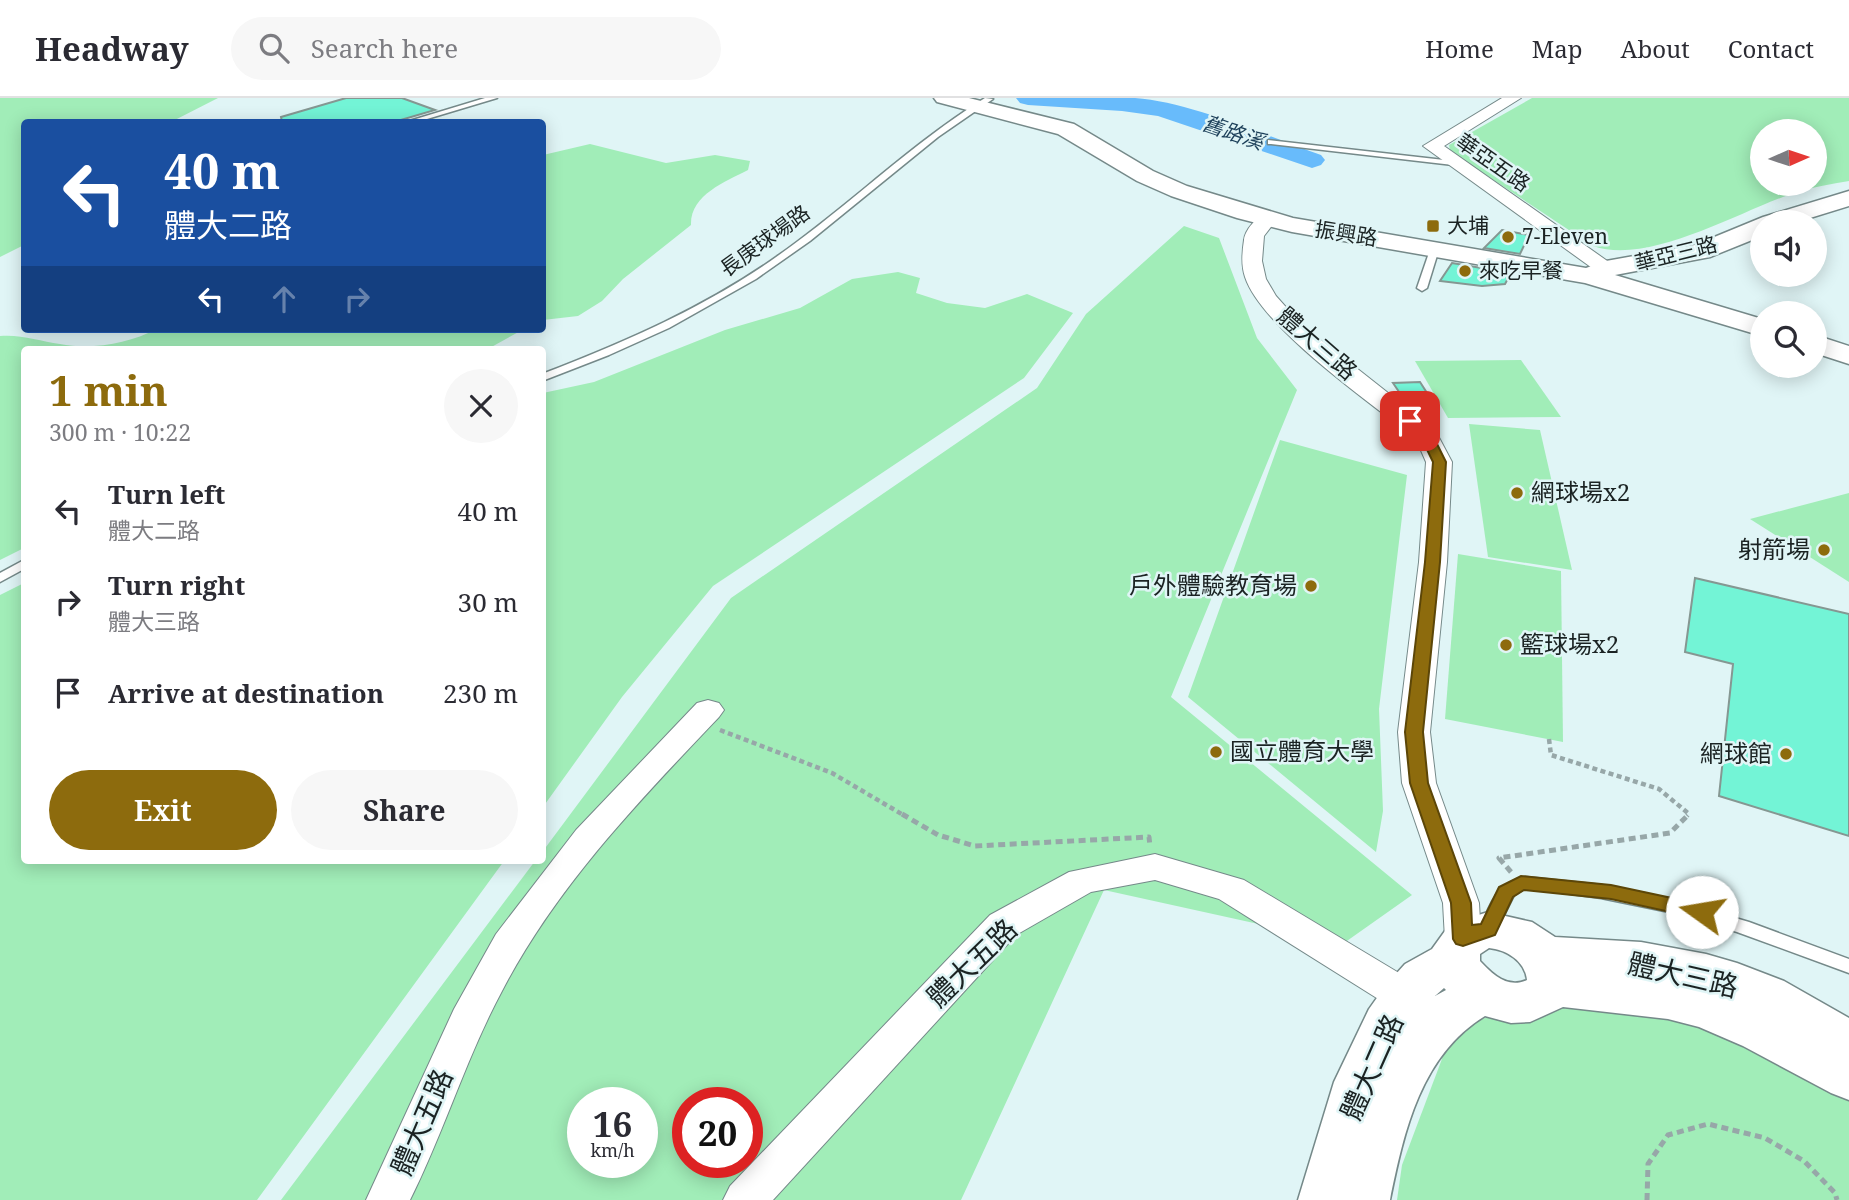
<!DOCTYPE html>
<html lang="en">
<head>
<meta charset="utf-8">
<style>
  :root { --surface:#fff; --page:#f7f7f7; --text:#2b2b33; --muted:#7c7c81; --line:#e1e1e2; --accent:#8d6b0d }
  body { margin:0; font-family:"Noto Serif","Noto Sans TC",serif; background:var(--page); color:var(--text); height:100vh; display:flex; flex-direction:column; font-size:26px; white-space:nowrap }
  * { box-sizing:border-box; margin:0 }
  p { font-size:23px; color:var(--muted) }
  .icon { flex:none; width:38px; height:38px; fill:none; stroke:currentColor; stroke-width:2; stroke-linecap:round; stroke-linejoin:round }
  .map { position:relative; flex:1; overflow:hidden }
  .drawer { position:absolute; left:21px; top:248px; width:525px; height:518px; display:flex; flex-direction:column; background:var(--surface); border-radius:7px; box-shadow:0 4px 18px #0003 }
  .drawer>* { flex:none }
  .guide { position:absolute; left:21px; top:21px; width:525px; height:214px; border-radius:7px; box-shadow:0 4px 18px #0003; background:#1a4fa0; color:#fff; overflow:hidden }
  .needle { width:46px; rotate:87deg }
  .buttons { position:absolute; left:1750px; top:21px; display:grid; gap:14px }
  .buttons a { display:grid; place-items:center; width:77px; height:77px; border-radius:50%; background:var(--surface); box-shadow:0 4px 18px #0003; font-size:35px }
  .speed { position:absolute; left:567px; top:989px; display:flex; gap:14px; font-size:35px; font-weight:700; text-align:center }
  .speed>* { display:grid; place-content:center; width:91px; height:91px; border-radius:50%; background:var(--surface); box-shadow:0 4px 18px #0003; line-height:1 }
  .speed small { font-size:18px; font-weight:400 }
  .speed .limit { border:10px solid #d22; background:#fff; color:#111 }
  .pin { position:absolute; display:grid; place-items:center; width:60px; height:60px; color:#fff; margin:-30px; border-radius:14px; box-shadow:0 4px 10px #0006 }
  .me { position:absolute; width:77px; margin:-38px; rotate:283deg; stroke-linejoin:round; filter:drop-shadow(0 0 5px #0008) }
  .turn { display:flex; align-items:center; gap:24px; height:147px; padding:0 28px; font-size:32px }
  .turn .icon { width:91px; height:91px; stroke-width:2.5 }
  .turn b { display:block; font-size:49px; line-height:60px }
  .lanes { display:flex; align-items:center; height:66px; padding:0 28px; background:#0003; justify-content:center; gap:35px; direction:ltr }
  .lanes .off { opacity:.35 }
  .round { display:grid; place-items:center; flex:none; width:74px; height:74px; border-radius:37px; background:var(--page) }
  .summary { display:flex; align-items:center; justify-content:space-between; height:119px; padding:0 28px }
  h1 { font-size:42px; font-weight:700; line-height:52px; color:var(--accent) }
  .primary-button { display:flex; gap:14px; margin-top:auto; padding:14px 28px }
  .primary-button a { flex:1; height:80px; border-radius:42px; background:var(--accent); color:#fff; font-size:28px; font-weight:700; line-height:80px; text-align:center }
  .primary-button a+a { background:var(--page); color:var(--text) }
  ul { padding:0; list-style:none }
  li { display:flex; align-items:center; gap:21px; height:91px; padding:0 28px }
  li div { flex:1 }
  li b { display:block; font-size:26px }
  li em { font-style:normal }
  header { display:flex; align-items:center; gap:42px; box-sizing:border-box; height:98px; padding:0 35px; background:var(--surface); border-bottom:2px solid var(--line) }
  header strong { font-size:33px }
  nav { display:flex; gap:38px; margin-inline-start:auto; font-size:24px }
  .search { width:490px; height:63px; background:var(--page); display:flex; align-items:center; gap:18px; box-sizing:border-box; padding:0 24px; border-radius:38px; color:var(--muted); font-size:26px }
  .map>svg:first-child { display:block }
</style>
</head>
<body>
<header>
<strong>Headway</strong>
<div class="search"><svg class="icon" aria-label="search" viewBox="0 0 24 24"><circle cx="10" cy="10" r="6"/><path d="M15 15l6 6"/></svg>Search here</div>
<nav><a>Home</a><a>Map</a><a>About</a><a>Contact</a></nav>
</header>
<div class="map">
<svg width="1849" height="1102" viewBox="0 0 1849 1102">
  <rect width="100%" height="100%" fill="#e0f5f6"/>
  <g fill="#a1edb8" fill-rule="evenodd">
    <polygon points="0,0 218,0 171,24 24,24 24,147 0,159"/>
    <path d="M1532 0H1849V83C1831 86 1814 89 1797 94 1741 112 1650 168 1593 148L1450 53 1449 47ZM1762 33H1815V86H1762Z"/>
    <path d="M590 46 666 65 715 57 750 63 748 72C725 84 690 97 691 127L623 181 602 203 578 218 543 222V57Z"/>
    <path d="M1184 128 1219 140 1257 240 1297 292 1171 599 1412 797 1344 845 1104 792 961 1102H281L535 763H542L543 753 731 500 1037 290 1086 216ZM583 1004H642V1064H583ZM688 1004H747V1064H688Z"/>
    <polygon points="898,174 920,180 916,195 947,205 985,210 1027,196 1073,215 1024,280 713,488 622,599 543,709 543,295 594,284 725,232 800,210 852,181"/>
    <path d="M156 231H524L486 252H24V450L0 462V238C20 236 40 243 60 246 90 252 129 246 156 231Z"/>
    <polygon points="1521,262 1561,319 1448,320 1415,263"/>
    <polygon points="1469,326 1540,332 1572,472 1488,459"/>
    <polygon points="1280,342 1407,377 1379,611 1383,713 1376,754 1188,599"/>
    <polygon points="1849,395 1849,484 1750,421"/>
    <polygon points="1458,456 1561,473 1563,644 1445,621"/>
    <polygon points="24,485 24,763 504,763 257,1102 0,1102 0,497"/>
    <polygon points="1547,902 1695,917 1849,1000 1849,1102 1397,1102 1402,1067 1454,929"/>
  </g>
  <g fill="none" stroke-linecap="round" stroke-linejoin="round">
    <path fill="#68bbfb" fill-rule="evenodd" d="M1016 0C1056 0 1096 0 1135 0 1191 4 1267 38 1321 57L1325 62 1321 67 1312 70 1158 18 1122 13 1028 7 1020 5Z"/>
  </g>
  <g fill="#73f4d6" stroke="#859792" stroke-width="2">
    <polygon points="346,0 402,0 435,12 394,24 282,24 281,19"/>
    <polygon points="1502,132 1529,137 1520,156 1484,150"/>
    <polygon points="1452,165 1511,175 1505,186 1482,188 1440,183"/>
    <polygon points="1420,284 1438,312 1415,313 1408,307 1393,285"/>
    <polygon points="1695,480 1849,516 1849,738 1719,698 1733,566 1685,554"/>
  </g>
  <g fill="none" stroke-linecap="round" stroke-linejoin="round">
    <g stroke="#758989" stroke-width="3">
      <g id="lane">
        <polygon points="485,0 497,0 417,24 406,24"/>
        <path d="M985 0 993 1 938 39 810 143 756 181 669 230 609 257 542 283V276C625 244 706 209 779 157 850 107 911 46 985 0Z"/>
        <polygon points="1268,42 1453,63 1457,65 1453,67 1271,46 1268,46"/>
        <polygon points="1431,149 1439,151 1427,190 1422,193 1417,190"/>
        <polygon points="24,462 24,471 0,484 0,475"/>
        <path d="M1525 779 1601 787 1674 802 1749 824 1849 861V875L1737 834 1674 815 1601 800 1535 791H1524L1514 797 1494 837 1488 839 1482 837 1479 832C1491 807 1494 786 1525 779Z"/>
      </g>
    </g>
    <g stroke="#758989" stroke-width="2">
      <g id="street">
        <polygon points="1502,0 1521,0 1444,48 1613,167 1616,171 1613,175 1599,175 1423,48"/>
        <path d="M1267 115 1277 121 1264 138 1262 163 1266 181 1276 198 1302 227 1435 332 1452 364 1447 464 1430 634 1436 685 1479 805 1481 841 1476 851 1463 855 1450 851 1445 841 1443 805 1402 685 1398 634 1419 464 1426 364 1416 341C1372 306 1262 230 1245 179 1241 167 1242 155 1244 142 1245 132 1257 118 1267 115Z"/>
        <path d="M708 602 719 605 724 612 719 619C639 703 556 789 502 893 466 960 444 1034 410 1102H366L454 911 496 836 576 732 697 605Z"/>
        <polygon points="1155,756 1244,782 1419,887 1424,898 1419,909 1405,913 1391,909 1219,801 1155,782 1091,794 1016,837 773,1102 723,1102 730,1088 990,817 1069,774"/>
      </g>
    </g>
    <g stroke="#758989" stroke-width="3">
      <g id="secondary">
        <polygon points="934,0 969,0 1074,26 1153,73 1187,88 1293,120 1586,170 1606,163 1695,147 1763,119 1849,93 1849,108 1797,124 1762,124 1762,138 1710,159 1615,177 1762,221 1762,238 1585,185 1292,134 1237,120 1171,98 1137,83 1058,36 937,4"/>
        <polygon points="1815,237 1849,248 1849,266 1815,255"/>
        <path d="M1488 814 1532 824 1555 839 1641 844 1706 856 1737 865 1784 883 1849 920V1002L1831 995 1743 948 1699 929 1668 921 1563 909 1530 924 1511 925 1485 918C1421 957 1404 1033 1390 1102H1298L1334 984 1369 911 1386 887 1405 866 1432 851 1450 826ZM1489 850C1507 852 1525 863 1527 882 1508 891 1493 877 1480 863V856ZM1444 890 1446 892 1435 898Z"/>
      </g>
    </g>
    <g stroke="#97a7a8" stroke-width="4.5" stroke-dasharray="5 3.5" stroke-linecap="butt">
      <polyline points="720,632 832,675 905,718"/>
      <polyline points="1549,641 1551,657 1659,691 1689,716 1687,718"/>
    </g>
    <g stroke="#97a7a8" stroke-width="5" stroke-dasharray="7 4.5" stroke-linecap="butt">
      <polyline points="902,716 938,737 975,748 1149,739 1150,748"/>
      <polyline points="1511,774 1499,760 1670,735 1689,716"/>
      <polyline points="1647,1102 1648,1066 1668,1037 1708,1026 1765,1040 1804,1063 1835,1095 1837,1102"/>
    </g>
    <use href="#lane" fill="#fff" fill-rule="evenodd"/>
    <use href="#street" fill="#fff" fill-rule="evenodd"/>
    <use href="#secondary" fill="#fff" fill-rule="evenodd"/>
  </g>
  <polygon fill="#8d6b0d" stroke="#5c4608" stroke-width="2" points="1410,319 1431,334 1446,364 1440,464 1423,634 1428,685 1471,805 1472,827 1481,826 1499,789 1521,778 1611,787 1709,808 1712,814 1709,819 1702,821 1611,801 1524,792 1513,799 1495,837 1463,848 1456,846 1453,841 1451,805 1410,685 1405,634 1425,464 1433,364 1421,339 1404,323"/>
  <g fill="#8d6b0d" stroke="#e0f5f6" stroke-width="2.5">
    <rect x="1426" y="121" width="14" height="14" rx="3.5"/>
    <circle cx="1508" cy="139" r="7"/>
    <circle cx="1465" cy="173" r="7"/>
    <circle cx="1517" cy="395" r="7"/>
    <circle cx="1824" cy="452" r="7"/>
    <circle cx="1311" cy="488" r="7"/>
    <circle cx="1506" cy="547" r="7"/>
    <circle cx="1216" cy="654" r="7"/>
    <circle cx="1786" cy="656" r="7"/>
  </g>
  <g text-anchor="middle" stroke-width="5" stroke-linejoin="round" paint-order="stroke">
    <g font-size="21" font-style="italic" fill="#1c3f59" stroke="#e0f5f6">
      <text transform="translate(1233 35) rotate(19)" y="7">舊路溪</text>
    </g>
    <g font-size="21" fill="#1b2323" stroke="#e0f5f6">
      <text transform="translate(1493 65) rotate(35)" y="7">華亞五路</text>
      <text transform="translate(1346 136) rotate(9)" y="7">振興路</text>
      <text transform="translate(765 143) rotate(-36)" y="7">長庚球場路</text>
      <text transform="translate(1676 156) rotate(-14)" y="7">華亞三路</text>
    </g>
    <g font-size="21" fill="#1b2323" stroke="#e0f5f6" text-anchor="start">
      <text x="1447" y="135">大埔</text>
      <text x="1522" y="146">7-Eleven</text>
      <text x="1479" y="180">來吃早餐</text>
    </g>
    <g font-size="24" fill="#1b2323" stroke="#e0f5f6">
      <text transform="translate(1317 246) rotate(41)" y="8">體大三路</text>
    </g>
    <g font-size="24" fill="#1b2323" stroke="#e0f5f6" text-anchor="start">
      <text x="1531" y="403">網球場x2</text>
      <text x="1810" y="460" text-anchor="end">射箭場</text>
      <text x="1297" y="496" text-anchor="end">戶外體驗教育場</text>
      <text x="1520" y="555">籃球場x2</text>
      <text x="1230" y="662">國立體育大學</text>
      <text x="1772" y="664" text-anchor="end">網球館</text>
    </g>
    <g font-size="28" fill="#1b2323" stroke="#e0f5f6">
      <text transform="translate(972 865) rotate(-44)" y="10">體大五路</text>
      <text transform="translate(1683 877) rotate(13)" y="10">體大三路</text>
      <text transform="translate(1372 969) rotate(-66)" y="10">體大二路</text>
      <text transform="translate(422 1024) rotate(-67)" y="10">體大五路</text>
    </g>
  </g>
</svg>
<div class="buttons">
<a><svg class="needle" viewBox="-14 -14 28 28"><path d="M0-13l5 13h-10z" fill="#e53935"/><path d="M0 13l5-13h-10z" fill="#7c7c81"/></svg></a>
<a><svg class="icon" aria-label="sound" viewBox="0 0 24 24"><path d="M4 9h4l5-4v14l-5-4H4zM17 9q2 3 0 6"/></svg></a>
<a><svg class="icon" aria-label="search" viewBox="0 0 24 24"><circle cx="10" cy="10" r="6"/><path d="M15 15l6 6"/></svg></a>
</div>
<div class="speed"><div>16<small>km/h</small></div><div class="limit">20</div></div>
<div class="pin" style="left:1410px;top:323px;background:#d93025"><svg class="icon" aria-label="arrive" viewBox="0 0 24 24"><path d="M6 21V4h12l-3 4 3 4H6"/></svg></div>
<svg class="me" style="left:1702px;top:814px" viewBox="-20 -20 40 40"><circle r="19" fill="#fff"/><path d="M0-13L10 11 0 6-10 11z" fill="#8d6b0d"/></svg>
<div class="guide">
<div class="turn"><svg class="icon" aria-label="left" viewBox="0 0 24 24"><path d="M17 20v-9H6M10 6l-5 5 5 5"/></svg><div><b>40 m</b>體大二路</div></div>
<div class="lanes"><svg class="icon" aria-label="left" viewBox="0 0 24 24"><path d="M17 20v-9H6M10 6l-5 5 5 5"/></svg><svg class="icon off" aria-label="ahead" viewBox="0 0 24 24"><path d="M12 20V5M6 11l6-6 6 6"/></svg><svg class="icon off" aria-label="right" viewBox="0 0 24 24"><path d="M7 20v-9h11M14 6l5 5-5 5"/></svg></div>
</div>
<section class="drawer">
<div class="summary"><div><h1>1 min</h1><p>300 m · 10:22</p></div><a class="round"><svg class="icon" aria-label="close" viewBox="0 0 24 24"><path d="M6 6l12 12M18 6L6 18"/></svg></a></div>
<ul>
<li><svg class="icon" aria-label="left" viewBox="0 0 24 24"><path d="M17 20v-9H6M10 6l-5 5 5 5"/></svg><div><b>Turn left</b><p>體大二路</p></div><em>40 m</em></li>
<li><svg class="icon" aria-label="right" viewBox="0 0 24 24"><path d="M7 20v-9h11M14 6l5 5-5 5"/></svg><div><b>Turn right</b><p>體大三路</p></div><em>30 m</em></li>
<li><svg class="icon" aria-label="arrive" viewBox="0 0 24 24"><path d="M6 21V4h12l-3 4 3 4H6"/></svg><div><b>Arrive at destination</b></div><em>230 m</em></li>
</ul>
<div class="primary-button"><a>Exit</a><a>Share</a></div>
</section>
</div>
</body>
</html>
